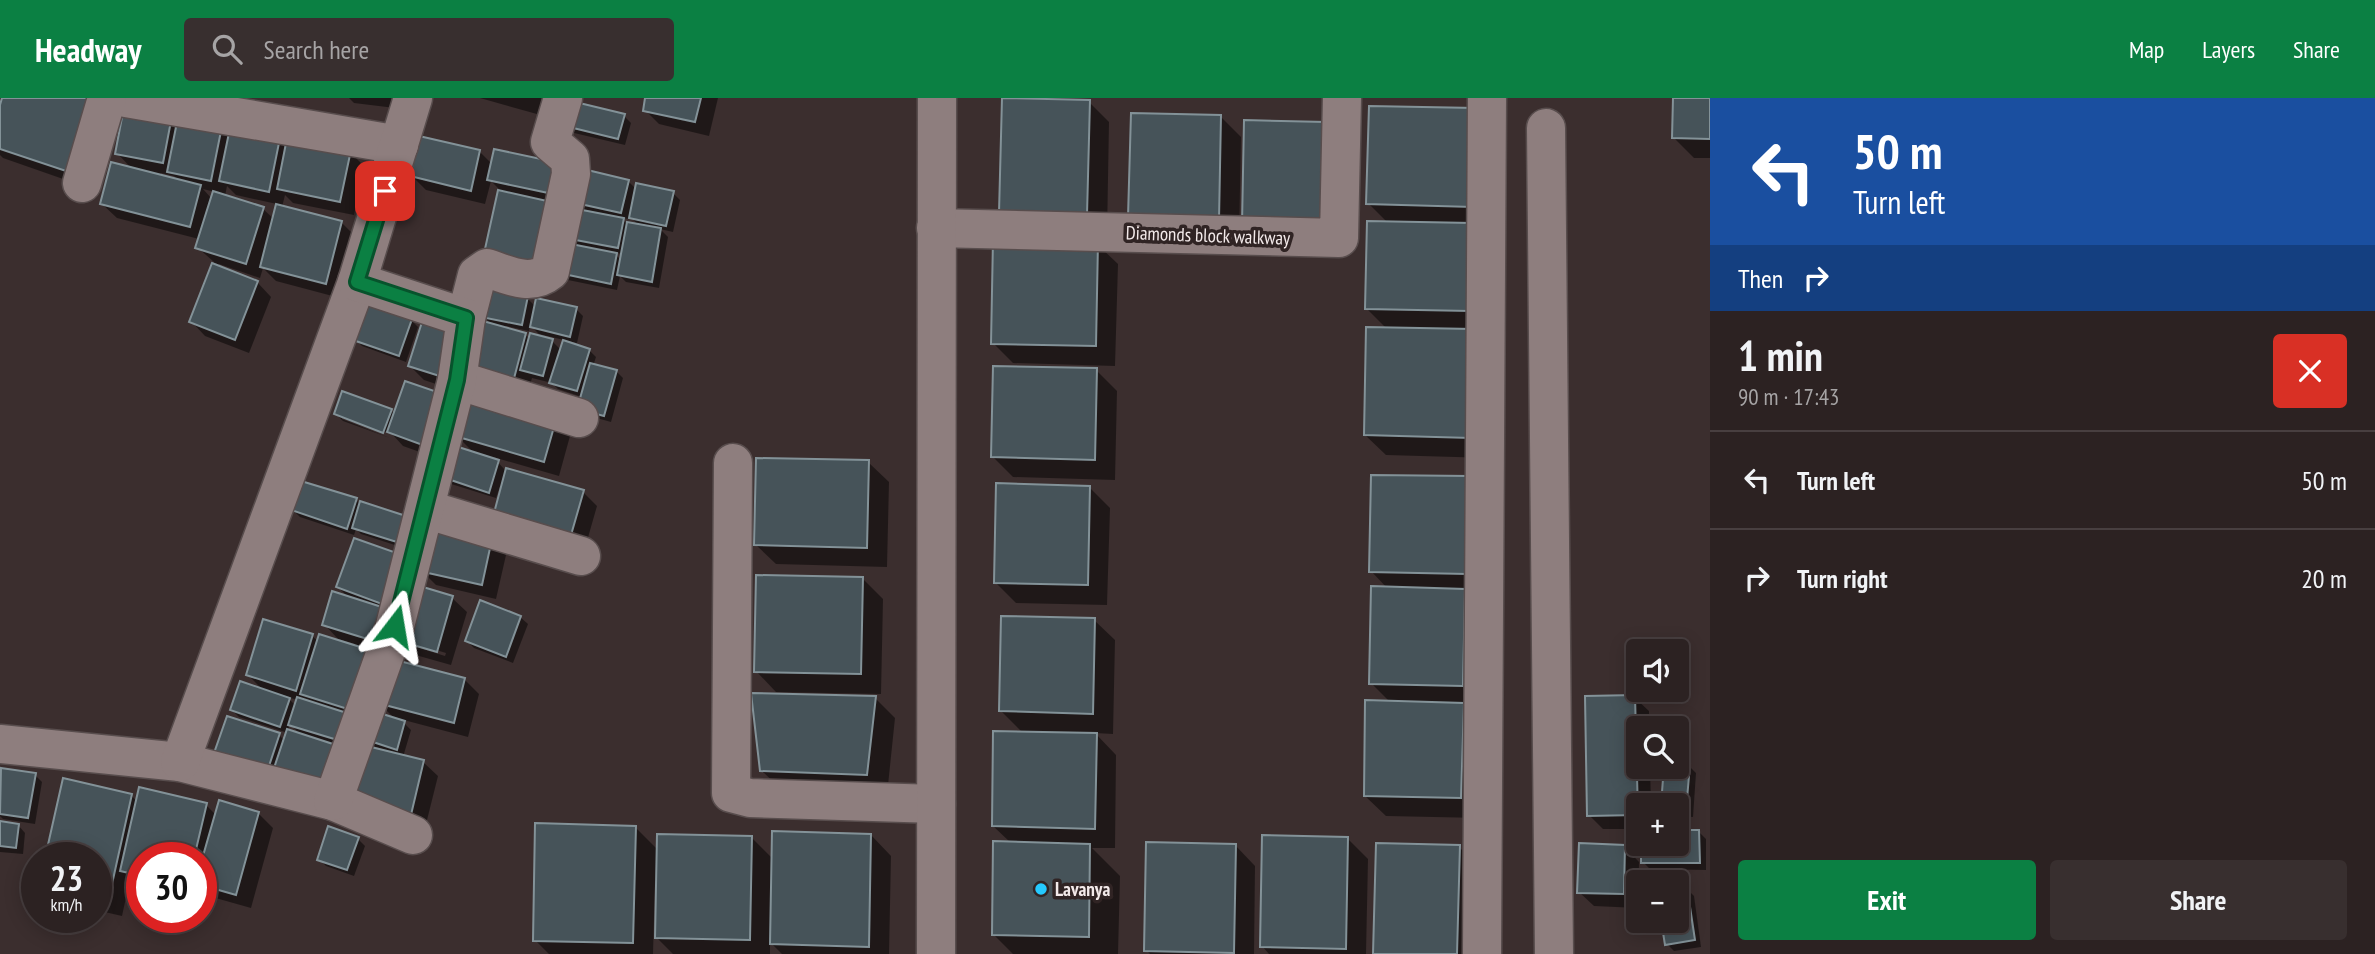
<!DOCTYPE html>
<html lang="en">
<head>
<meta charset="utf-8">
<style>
  :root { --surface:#2c2222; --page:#382f2f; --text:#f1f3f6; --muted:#a6a4a5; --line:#483f40; --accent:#0b8043 }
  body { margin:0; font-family:"PT Sans Narrow",sans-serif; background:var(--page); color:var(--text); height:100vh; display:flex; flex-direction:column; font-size:26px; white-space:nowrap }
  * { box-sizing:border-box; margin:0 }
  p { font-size:23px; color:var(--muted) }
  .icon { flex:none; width:38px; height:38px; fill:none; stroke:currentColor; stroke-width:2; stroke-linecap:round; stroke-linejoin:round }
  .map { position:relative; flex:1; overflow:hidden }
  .drawer { display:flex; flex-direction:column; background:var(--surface); width:665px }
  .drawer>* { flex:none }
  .banner { background:#1a4fa0; color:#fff; overflow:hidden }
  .tools { position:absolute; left:1626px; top:541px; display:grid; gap:14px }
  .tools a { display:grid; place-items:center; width:63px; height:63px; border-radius:7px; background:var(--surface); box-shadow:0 4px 18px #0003,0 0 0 2px var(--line); font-size:35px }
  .speed { position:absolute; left:21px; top:744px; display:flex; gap:14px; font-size:35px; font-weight:700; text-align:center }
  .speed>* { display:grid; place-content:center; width:91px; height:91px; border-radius:50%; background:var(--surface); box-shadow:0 4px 18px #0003,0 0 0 2px var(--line); line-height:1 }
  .speed small { font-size:18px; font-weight:400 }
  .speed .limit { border:10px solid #d22; background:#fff; color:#111 }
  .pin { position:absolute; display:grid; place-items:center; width:60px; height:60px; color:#fff; margin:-30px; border-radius:14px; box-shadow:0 4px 10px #0006 }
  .me { position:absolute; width:77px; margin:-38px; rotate:14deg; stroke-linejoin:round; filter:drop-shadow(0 0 5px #0008) }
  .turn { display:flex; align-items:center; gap:24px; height:147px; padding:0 28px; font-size:32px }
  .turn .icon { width:91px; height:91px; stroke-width:2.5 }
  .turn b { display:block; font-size:49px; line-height:60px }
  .then { display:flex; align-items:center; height:66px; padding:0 28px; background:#0003; gap:14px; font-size:26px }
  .round { display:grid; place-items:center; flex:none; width:74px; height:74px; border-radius:7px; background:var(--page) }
  .overview { display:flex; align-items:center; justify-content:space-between; height:119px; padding:0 28px }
  h1 { font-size:42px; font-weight:600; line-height:52px }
  .cta { display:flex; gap:14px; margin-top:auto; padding:14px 28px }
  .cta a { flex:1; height:80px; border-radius:7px; background:var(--accent); color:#fff; font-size:28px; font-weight:600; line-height:80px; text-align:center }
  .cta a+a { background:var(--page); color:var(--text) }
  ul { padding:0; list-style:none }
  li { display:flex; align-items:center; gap:21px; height:98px; padding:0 28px; border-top:2px solid var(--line) }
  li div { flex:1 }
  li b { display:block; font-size:26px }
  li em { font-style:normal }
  header { display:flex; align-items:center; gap:42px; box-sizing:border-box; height:98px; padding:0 35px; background:var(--accent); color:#fff }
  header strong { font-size:33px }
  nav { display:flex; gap:38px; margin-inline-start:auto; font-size:24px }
  .search { width:490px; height:63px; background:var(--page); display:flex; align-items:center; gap:18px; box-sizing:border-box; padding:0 24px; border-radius:7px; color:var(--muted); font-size:26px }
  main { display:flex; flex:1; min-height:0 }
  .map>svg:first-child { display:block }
</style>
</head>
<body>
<header>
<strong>Headway</strong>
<div class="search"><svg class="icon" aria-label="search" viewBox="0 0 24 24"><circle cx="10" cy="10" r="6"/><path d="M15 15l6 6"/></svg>Search here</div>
<nav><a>Map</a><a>Layers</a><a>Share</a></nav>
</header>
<main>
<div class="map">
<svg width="1710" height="856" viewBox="0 0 1710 856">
  <rect width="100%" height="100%" fill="#3b2e2e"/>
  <g fill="#0007" fill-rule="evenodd">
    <polygon points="4,0 86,89 3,60 0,57 0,13"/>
    <polygon points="349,0 396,0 395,10 354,5"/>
    <polygon points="480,0 549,0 544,18"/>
    <polygon points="647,0 718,0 709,38 659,26 645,12"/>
    <polygon points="1675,0 1710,0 1710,60 1694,60 1674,40"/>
    <polygon points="1089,4 1109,24 1107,137 1021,135"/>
    <polygon points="1370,10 1493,128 1490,360 1386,357 1365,337 1387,231 1366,210 1388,125 1368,105"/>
    <polygon points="624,18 631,25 625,47 570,34 563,27"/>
    <polygon points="1221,19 1241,39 1239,141 1150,139"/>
    <path d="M180 21 279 42 287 50 350 54 364 68 354 117 293 105 285 97 282 109 341 124 356 139 340 200 276 183 263 170 260 180 219 166 218 169 257 184 271 199 249 255 205 238 191 223 214 164 197 149 199 141 117 120 102 106 133 72 117 55 170 25 177 32ZM161 75 174 78 179 83 160 78ZM227 88 236 97 277 106 274 121 263 111 225 98ZM203 91 215 94 212 101Z"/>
    <path d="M420 40 480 54 493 67 573 103 628 83 637 92 673 95 680 102 673 134 660 131 668 139 659 190 626 184 620 178 617 192 568 182 561 175 485 159 500 92 491 83 485 106 426 92 412 78ZM629 117 639 128 626 125 620 119 628 121ZM613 154 623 156 621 162Z"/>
    <polygon points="1097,146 1118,166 1115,268 1013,265 993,245"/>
    <path d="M527 200 536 209 576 211 583 218 577 245 568 243 567 245 589 252 596 259 593 268 616 273 623 280 611 324 586 317 582 299 558 291 552 285 532 280 526 301 463 295 424 282 410 268 492 227 483 218ZM530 227 539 236 564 242 561 252 552 243 530 241 525 237 505 231 506 228 529 233Z"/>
    <polygon points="411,222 418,229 406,264 362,248 355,241"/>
    <polygon points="1096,272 1117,293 1115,382 1013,379 993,359"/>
    <polygon points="391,313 447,347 475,356 457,338 555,323 570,338 559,378 493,359 505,372 583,394 597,408 585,450 503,389 500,388 496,400 448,385 445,363 403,348 392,336 342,318 342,321 390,340 343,323 336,316"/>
    <polygon points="868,364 889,384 887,469 776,466 755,446"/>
    <polygon points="1373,378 1487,496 1482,607 1464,607 1483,627 1481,720 1386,718 1365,698 1390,604 1371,585 1388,491 1371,473"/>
    <polygon points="1089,389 1110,410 1107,507 1016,505 995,484"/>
    <polygon points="356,402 361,407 407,451 361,436 356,431 354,437 300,419 293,412"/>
    <path d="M491 442 506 457 496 501 436 487 422 473 416 489 452 500 467 514 451 567 412 556 397 541 392 558 367 550 387 570 465 582 479 596 468 639 400 621 411 632 403 659 423 664 438 678 424 734 366 719 382 651 373 648 351 650 333 645 352 664 230 672 279 637 285 643 288 635 239 619 232 612 264 593 248 577 312 538 319 544 354 549 355 546 338 541 324 526 349 500 338 489 407 461ZM413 545 446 555 445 558 413 548ZM287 599 298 602 296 608ZM376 602 396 622 372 614ZM290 626 302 638 288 633Z"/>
    <polygon points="863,481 883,501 881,596 776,594 756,573"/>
    <polygon points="520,519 528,526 513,565 474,550 467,543"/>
    <polygon points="1094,522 1115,542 1113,636 1095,635 1116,657 1115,750 1092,750 1120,778 1118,856 1013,856 993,836 1011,745 993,728 1023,635 1001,613"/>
    <polygon points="1634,599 1649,613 1649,630 1638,630 1638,668 1650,668 1651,707 1638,707 1638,731 1603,731 1589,717"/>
    <polygon points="875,600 895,620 887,697 782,692 761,672"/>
    <polygon points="1689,668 1696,675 1693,719 1676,718 1676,707 1663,707"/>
    <polygon points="2,672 35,677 42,684 35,726 3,721 0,718"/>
    <polygon points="64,682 132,698 137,704 206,707 216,717 258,715 273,730 251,810 212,799 204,792 201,803 201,760 142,760 142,788 136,786 130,781 122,818 96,812 96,760"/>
    <polygon points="0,725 18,727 25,735 23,756 0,754"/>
    <polygon points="635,729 659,753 752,740 773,761 871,737 891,758 889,856 782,856 770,844 770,856 673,856 657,840 658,783 655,783 653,856 549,856 535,842"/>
    <polygon points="1699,734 1706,741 1706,772 1650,771 1643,764 1643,746 1676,746"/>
    <polygon points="358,741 365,748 354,778 326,768 319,761"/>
    <polygon points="1348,741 1368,761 1366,856 1269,856 1262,848"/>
    <polygon points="1235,747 1255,768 1254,856 1150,856 1146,852"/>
    <polygon points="1459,749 1479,769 1477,856 1375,856"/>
    <polygon points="1625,749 1639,764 1638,810 1594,808 1579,794"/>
    <polygon points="1687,791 1694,798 1701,849 1674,853 1667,846"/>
  </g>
  <g fill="#465359" stroke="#839298" stroke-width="2">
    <polygon points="2,0 97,0 72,75 0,51 0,7"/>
    <polygon points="645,0 701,0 695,24 643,13"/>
    <polygon points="1002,0 1090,2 1087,117 999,115"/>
    <polygon points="1673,0 1710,0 1710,41 1672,40"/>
    <polygon points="567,2 625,16 618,41 561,27"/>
    <polygon points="1369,8 1476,10 1473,109 1366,106"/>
    <polygon points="123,14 171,23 163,65 115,56"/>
    <polygon points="1131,15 1221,17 1219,122 1128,119"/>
    <polygon points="178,19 222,28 211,83 167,74"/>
    <polygon points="1244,22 1326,24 1324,128 1242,126"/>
    <polygon points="230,30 280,40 269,94 219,83"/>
    <polygon points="419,38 480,52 471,93 410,78"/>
    <polygon points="287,40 351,52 340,104 277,91"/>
    <polygon points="494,51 560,65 553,96 487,82"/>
    <polygon points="111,64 201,87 190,129 100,106"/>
    <polygon points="579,70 629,82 621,115 571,104"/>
    <polygon points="636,85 674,93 666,128 629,120"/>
    <polygon points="498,92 556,105 540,173 483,160"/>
    <polygon points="213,93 264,109 246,166 195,150"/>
    <polygon points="276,106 342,123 326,186 260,169"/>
    <polygon points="572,110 624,120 618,150 565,140"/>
    <polygon points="1367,123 1472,125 1470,213 1365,211"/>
    <polygon points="627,124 661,130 652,184 617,177"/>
    <polygon points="993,141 1098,144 1096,248 991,246"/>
    <polygon points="566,145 617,155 611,186 559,175"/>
    <polygon points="212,165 258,183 235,242 189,224"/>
    <polygon points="486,190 528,198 522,227 481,219"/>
    <polygon points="536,200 577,209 570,239 530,229"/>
    <polygon points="365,204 412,221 399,258 353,242"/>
    <polygon points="483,223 526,235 512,288 468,275"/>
    <polygon points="422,224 463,237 449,281 408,268"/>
    <polygon points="1366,229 1473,231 1471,340 1364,337"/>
    <polygon points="530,235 553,241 543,278 520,272"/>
    <polygon points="563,242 590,251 577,293 549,285"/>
    <polygon points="590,265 617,272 604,318 577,311"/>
    <polygon points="993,268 1097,270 1095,362 991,359"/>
    <polygon points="405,283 446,297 428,349 387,334"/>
    <polygon points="342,293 392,311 383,335 334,316"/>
    <polygon points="467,296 556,322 544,364 455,338"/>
    <polygon points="449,346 499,362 489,395 439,378"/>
    <polygon points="756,360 869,362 867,450 754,447"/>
    <polygon points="506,370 584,392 571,437 494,415"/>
    <polygon points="1371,377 1470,378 1467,476 1369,474"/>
    <polygon points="301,383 357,400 347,431 291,412"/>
    <polygon points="996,385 1090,388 1088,487 994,485"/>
    <polygon points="360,403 409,419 400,445 352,430"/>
    <polygon points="429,426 492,441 482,487 419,473"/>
    <polygon points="354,440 408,459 390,509 336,489"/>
    <polygon points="756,477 863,479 861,576 754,574"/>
    <polygon points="413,486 453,498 437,554 396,542"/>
    <polygon points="1371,488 1465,491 1463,588 1369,586"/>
    <polygon points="332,493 388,511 377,544 322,527"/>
    <polygon points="480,502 521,518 506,559 465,543"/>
    <polygon points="1001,518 1095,520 1093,616 999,613"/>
    <polygon points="263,521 313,536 296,593 246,577"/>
    <polygon points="319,536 373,553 354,613 300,596"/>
    <polygon points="388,560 465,580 454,625 377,605"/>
    <polygon points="240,583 290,600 280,629 230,612"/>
    <polygon points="751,595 876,598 867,677 760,673"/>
    <polygon points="1635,597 1638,717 1587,718 1585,598"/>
    <polygon points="297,599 353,617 344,644 288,627"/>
    <polygon points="1365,602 1464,605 1461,700 1364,698"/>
    <polygon points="373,613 405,623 397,652 364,641"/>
    <polygon points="227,618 280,635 266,677 213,658"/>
    <polygon points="287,631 339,648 324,690 273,673"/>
    <polygon points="993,633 1097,635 1095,731 992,728"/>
    <polygon points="363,647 424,662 410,721 349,705"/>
    <polygon points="1676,665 1690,666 1686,713 1676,712 1676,707 1661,707 1664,668 1676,668"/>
    <polygon points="1,670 36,675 28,720 0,716"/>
    <polygon points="63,680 132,696 108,804 96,802 96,760 45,760"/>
    <polygon points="139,689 207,705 194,760 142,760 142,778 120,773"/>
    <polygon points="219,702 259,714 236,797 201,787 201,765"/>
    <polygon points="0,723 19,726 16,750 0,748"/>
    <polygon points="535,725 636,728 633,845 533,843"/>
    <polygon points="328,728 359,739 347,772 317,762"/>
    <polygon points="1676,732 1699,732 1700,765 1641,765 1641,746 1676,746"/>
    <polygon points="772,733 871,736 869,849 770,846"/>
    <polygon points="657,736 752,738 750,842 655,840"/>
    <polygon points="1262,737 1348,739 1346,851 1260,849"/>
    <polygon points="993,743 1090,746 1089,839 992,837"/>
    <polygon points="1146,744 1236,746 1234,855 1144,853"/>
    <polygon points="1376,745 1460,747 1457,856 1373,856"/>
    <polygon points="1579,745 1625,747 1624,796 1577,795"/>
    <polygon points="1687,789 1695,842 1665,847 1661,822 1676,822 1676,791"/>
  </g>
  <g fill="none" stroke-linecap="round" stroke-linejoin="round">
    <g stroke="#584d4d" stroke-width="41">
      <g id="minor">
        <polyline points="126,0 399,47"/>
        <polyline points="1546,30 1554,856"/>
        <polyline points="82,85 107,0"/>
        <polyline points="936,130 1339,140 1342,0"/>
        <path d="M466 220 477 177 487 170C508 177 531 189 550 173L571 76 570 61 550 44 563 0"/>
        <polyline points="457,282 579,320"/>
        <polyline points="733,365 731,695 750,700 936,706"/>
        <polyline points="425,411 581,458"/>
        <polyline points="0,646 180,664 333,703 413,737"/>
        <polyline points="180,664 357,184 413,0"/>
        <polyline points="333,703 395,528 457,282 466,220 357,184"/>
        <polyline points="936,856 937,0"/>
        <polyline points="1482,856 1487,0"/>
      </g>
    </g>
    <use href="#minor" stroke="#8e7e7e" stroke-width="38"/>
  </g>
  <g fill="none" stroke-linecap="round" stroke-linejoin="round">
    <g stroke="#07532c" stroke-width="18">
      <polyline id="route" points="385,93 357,184 466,220 457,282 395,528"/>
    </g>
    <use href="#route" stroke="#0b8043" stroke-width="12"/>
  </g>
  <circle fill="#25c9fe" stroke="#302424" stroke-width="2.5" cx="1041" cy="791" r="7"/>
  <g text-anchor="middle" stroke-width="7" stroke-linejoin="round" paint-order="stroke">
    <g font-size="19" fill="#f3eaea" stroke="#302424">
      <text transform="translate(1208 137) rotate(2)" y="7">Diamonds block walkway</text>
    </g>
    <g font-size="19" font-weight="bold" fill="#f3eaea" stroke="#302424" text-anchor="start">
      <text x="1055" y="798">Lavanya</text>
    </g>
  </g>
</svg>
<div class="tools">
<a><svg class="icon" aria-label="sound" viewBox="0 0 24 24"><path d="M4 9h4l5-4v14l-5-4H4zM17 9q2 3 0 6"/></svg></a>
<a><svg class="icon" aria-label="search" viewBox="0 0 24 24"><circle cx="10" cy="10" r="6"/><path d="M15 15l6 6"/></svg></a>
<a>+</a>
<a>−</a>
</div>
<div class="speed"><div>23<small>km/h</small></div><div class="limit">30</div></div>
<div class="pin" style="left:385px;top:93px;background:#d93025"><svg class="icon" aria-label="arrive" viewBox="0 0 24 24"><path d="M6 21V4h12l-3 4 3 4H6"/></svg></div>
<svg class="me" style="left:395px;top:528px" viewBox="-20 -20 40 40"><path d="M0-17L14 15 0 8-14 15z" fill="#0b8043" stroke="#fff" stroke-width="4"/></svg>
</div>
<section class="drawer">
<div class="banner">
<div class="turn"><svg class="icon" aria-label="left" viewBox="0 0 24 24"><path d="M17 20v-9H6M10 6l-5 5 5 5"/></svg><div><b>50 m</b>Turn left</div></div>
<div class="then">Then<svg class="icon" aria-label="right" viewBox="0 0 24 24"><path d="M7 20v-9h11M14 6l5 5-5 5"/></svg></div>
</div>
<div class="overview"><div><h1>1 min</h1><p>90 m · 17:43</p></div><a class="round" style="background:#d93025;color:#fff"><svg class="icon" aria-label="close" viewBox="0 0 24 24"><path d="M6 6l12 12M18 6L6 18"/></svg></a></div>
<ul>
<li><svg class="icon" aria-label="left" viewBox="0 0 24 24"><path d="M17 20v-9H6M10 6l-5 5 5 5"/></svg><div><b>Turn left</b></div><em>50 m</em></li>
<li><svg class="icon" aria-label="right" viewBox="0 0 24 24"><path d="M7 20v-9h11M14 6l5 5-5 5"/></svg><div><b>Turn right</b></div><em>20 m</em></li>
</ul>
<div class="cta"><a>Exit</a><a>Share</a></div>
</section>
</main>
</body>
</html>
